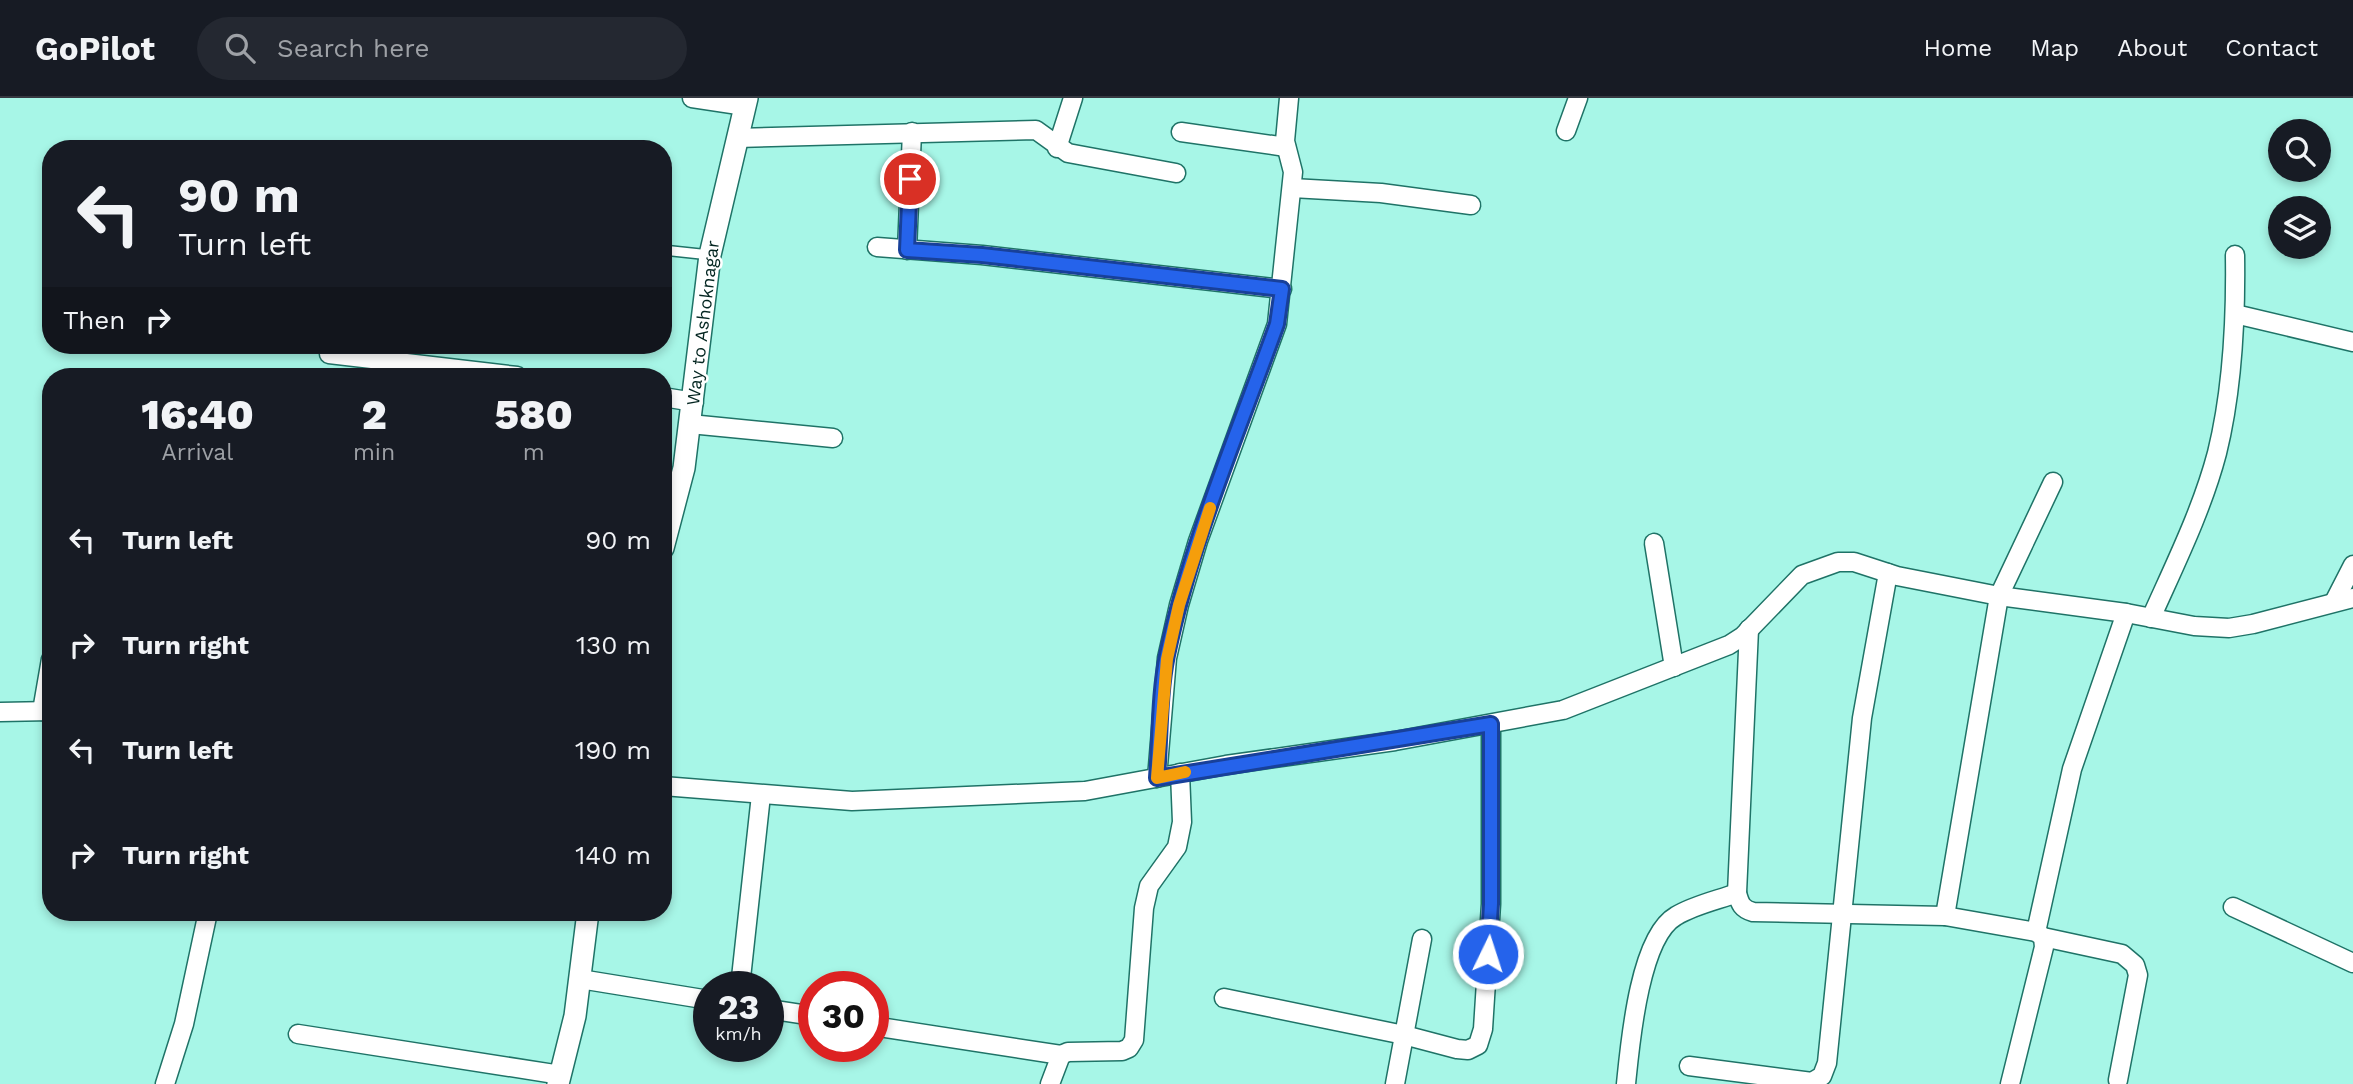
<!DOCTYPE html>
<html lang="en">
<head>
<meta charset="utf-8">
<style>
  :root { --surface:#171b24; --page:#242831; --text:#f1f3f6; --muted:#9ea1a6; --line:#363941 }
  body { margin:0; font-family:"Work Sans",sans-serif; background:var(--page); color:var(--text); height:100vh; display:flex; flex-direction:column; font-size:26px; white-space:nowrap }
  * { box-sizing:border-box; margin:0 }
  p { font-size:23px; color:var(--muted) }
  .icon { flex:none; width:38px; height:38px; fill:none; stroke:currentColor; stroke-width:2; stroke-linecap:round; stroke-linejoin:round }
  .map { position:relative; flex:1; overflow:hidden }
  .panel { position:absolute; left:42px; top:270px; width:630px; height:553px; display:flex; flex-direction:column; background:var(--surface); border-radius:28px; box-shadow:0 4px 10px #0003 }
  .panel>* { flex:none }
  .hud { position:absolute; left:42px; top:42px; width:630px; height:214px; border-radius:28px; box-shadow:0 4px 10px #0003; background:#171b24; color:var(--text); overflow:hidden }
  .controls { position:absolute; left:2268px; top:21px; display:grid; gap:14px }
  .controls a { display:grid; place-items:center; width:63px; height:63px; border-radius:50%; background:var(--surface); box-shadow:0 4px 10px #0003; font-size:35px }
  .speed { position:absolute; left:693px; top:873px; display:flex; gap:14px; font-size:35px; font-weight:700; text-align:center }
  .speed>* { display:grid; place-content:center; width:91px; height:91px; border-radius:50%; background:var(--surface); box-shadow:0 4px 10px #0003; line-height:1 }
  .speed small { font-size:18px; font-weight:400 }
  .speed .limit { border:10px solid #d22; background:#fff; color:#111 }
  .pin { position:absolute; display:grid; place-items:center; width:60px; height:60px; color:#fff; margin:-30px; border:4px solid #fff; border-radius:50%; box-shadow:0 2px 7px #0007 }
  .me { position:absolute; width:77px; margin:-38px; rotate:4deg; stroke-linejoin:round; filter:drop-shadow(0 0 5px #0008) }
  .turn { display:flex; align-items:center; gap:24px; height:147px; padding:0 21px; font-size:32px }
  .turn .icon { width:91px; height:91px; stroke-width:2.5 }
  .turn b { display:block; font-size:49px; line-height:60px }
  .then { display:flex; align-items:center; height:66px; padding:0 21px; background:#0003; gap:14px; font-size:26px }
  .eta { display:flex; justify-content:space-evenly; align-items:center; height:119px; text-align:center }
  .eta b { font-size:42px; font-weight:800; line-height:49px }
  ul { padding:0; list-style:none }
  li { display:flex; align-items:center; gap:21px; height:105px; padding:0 21px }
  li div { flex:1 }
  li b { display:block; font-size:26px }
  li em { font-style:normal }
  header { display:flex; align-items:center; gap:42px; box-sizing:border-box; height:98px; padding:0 35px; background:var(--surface); border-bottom:2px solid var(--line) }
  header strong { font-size:33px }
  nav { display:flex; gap:38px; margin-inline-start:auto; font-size:24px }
  .search { width:490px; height:63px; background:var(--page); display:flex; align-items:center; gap:18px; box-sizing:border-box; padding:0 24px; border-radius:38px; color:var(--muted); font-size:26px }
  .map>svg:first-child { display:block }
</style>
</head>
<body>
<header>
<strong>GoPilot</strong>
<div class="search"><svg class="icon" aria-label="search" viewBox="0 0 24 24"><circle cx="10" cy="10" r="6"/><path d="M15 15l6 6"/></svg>Search here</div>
<nav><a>Home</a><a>Map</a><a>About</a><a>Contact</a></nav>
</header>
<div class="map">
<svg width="2353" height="986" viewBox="0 0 2353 986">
  <rect width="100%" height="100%" fill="#a7f6e7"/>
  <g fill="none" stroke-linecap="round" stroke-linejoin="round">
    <g stroke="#1f7367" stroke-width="12">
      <polyline id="service" points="663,152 710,157"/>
    </g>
    <g stroke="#1f7367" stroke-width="21">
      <g id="minor">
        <polyline points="692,0 745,8"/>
        <polyline points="1566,33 1578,0"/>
        <polyline points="1181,34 1286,49"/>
        <polyline points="737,40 1036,32 1068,55 1176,75"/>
        <polyline points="1057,50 1073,0"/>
        <polyline points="1292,90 1381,95 1471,107"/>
        <polyline points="877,149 982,157 1282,191"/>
        <polyline points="907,152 912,34"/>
        <polyline points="2235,216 2353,244"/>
        <polyline points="329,256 517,278"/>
        <polyline points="663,299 694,304"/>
        <polyline points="690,326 833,340"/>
        <polyline points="1654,445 1674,569"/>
        <polyline points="2334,504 2353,467"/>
        <path d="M2151 520C2175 466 2202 412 2217 355 2233 290 2236 223 2235 157"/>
        <path d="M1749 531 1737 795C1740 806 1742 811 1753 814L1945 818 2036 834 2043 839 2044 849 2010 986"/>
        <polyline points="42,613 51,561"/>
        <polyline points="0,614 51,613"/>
        <polyline points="1157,680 1167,560 1179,507 1198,443 1277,226 1293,74 1285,43 1289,0"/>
        <polyline points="663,688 852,703 1085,693 1226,667 1395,643 1563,612 1729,547 1743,538 1802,477 1838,464 1854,464 1897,478 1999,498 2126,515 2194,528 2229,530 2253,526 2353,500"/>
        <polyline points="2233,809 2353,865"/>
        <polyline points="1945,818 1999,498 2053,384"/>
        <polyline points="2036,834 2072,671 2126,515"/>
        <polyline points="2043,839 2122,856 2135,867 2138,877 2118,982"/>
        <polyline points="580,881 709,902"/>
        <polyline points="740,889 761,697"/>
        <polyline points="1224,900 1404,937 1457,951 1468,952 1478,947 1483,931 1491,806 1491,626"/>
        <polyline points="768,911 814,918"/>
        <polyline points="873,928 1061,957"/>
        <polyline points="298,936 561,977"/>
        <polyline points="1689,968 1812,984 1822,978 1827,965 1862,620 1888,475"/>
        <polyline points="165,986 184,926 208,814"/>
        <polyline points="1050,986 1061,957 1068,954 1122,953 1129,950 1134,942 1144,810 1149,788 1177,749 1182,724 1180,675"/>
        <polyline points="1395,986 1422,841"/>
        <path d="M1626 986C1630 947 1639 839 1676 818 1694 807 1718 802 1737 795"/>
      </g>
    </g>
    <g stroke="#1f7367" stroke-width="24">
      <g id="tertiary">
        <polyline points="663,450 684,370 710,157 747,0"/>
        <polyline points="558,986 575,918 588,814"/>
      </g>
    </g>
    <use href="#service" stroke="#fff" stroke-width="9"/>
    <use href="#minor" stroke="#fff" stroke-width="18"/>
    <use href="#tertiary" stroke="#fff" stroke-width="21"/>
  </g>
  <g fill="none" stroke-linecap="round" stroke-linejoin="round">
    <g stroke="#184099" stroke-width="18">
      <path id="route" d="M910 81 907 152 982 157 1282 191 1277 226C1238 335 1191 443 1167 557 1159 596 1160 640 1157 680L1491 626V806L1488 856"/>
    </g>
    <use href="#route" stroke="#2563eb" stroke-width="12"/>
    <polyline stroke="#f59e0b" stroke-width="12" points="1185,674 1157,680 1167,561 1179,507 1210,410"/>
  </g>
  <g text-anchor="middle" stroke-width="5" stroke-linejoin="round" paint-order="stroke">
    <g font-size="18" fill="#032520" stroke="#fff">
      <text transform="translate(703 225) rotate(-83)" y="6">Way to Ashoknagar</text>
    </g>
  </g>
</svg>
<div class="controls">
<a><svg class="icon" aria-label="search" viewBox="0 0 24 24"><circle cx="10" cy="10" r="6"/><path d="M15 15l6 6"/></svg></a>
<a><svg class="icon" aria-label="layers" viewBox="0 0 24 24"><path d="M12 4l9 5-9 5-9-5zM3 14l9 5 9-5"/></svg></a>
</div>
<div class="speed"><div>23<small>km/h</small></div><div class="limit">30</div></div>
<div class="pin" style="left:910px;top:81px;background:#d93025"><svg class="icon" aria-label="arrive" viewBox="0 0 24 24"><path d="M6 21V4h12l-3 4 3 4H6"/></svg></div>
<svg class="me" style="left:1488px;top:856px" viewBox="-20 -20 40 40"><circle r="17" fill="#2563eb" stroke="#fff" stroke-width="3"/><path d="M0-11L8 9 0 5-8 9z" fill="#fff"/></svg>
<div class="hud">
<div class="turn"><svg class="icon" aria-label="left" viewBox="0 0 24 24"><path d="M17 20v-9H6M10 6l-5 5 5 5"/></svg><div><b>90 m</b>Turn left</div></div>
<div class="then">Then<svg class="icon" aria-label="right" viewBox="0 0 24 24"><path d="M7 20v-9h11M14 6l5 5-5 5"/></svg></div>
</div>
<section class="panel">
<div class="eta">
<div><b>16:40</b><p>Arrival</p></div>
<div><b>2</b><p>min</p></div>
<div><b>580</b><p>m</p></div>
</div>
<ul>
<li><svg class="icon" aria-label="left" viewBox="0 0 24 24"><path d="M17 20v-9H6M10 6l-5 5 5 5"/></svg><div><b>Turn left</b></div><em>90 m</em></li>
<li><svg class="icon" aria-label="right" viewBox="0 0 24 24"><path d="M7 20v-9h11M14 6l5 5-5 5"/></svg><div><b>Turn right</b></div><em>130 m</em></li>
<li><svg class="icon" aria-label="left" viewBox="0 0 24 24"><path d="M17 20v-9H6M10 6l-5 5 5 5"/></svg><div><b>Turn left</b></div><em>190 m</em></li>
<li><svg class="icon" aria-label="right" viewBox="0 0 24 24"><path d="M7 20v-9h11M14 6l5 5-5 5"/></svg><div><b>Turn right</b></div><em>140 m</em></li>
</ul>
</section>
</div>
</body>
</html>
